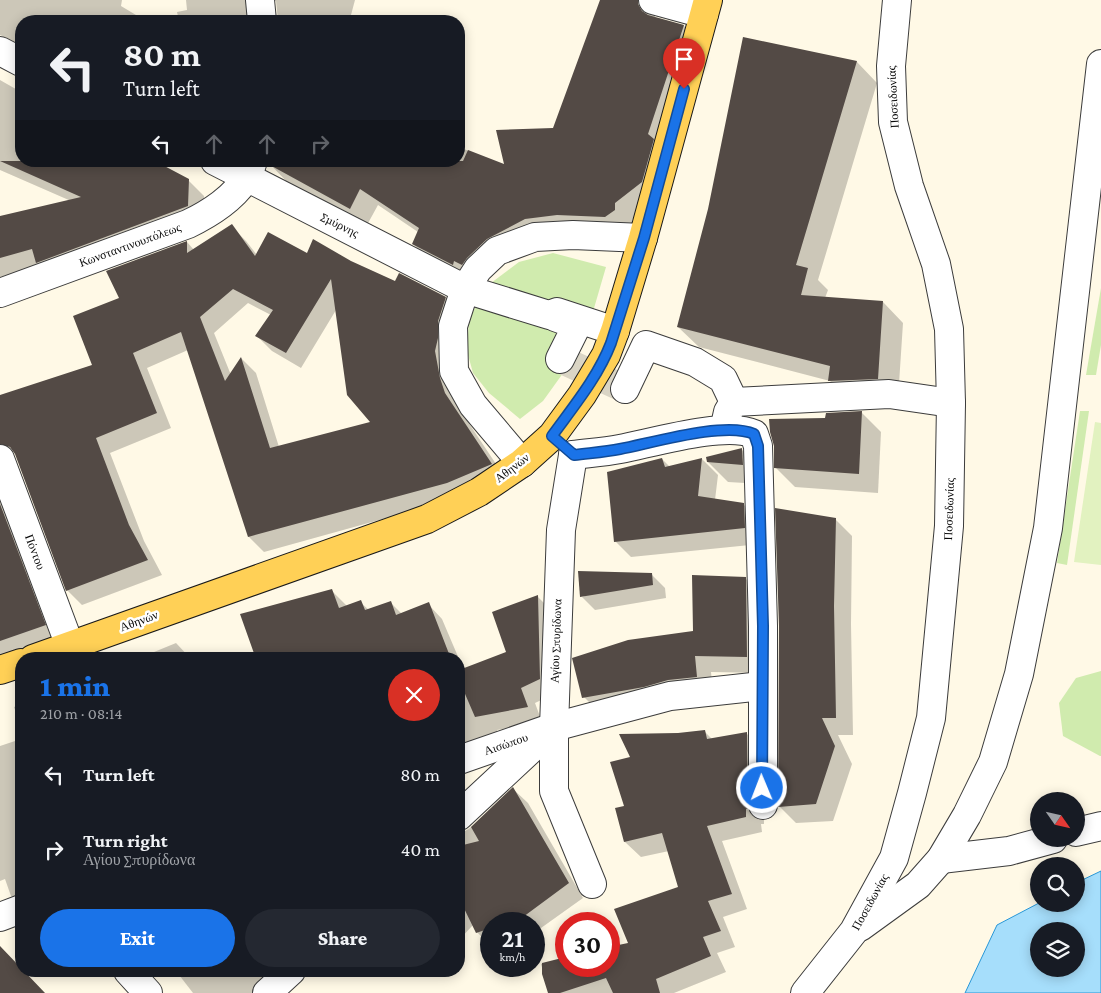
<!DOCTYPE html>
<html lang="en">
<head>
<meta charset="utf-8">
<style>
  :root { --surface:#171b24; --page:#242831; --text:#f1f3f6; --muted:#9ea1a6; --accent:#1a73e8 }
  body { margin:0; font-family:"Crimson Pro",serif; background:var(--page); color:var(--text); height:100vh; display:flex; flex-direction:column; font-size:19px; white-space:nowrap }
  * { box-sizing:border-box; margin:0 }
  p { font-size:16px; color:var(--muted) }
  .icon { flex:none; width:28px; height:28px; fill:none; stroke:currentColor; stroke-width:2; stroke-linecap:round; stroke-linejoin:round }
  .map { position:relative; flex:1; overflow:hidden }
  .drawer { position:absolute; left:15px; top:652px; width:450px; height:325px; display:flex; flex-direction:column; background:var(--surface); border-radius:20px; box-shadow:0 2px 12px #0003 }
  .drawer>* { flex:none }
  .top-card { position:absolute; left:15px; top:15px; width:450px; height:152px; border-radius:20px; box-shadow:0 2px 12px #0003; background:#171b24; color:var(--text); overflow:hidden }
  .needle { width:32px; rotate:124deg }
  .tools { position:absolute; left:1030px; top:792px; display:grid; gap:10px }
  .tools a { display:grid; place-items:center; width:55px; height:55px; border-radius:50%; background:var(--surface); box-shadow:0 2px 12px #0003; font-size:25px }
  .speed { position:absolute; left:480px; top:912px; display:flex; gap:10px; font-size:25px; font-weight:700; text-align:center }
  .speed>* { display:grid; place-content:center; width:65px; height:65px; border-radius:50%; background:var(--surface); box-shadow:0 2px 12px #0003; line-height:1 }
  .speed small { font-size:12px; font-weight:400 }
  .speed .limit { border:8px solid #d22; background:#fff; color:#111 }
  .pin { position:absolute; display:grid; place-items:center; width:42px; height:42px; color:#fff; margin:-51px -21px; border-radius:50% 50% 50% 0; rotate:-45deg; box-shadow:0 0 5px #0007 }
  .pin .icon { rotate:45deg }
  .me { position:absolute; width:55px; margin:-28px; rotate:359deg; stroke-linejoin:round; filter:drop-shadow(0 0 4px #0008) }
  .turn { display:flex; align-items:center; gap:18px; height:105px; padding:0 25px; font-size:22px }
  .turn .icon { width:65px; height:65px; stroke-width:2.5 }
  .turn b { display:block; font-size:35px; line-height:42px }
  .lanes { display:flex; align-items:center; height:48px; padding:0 25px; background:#0003; justify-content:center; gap:25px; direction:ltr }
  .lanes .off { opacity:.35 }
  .round { display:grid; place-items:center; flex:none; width:52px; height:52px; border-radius:26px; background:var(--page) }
  .summary { display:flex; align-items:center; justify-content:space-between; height:85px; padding:0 25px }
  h1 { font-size:30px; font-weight:800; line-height:38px; color:var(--accent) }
  .primary-button { display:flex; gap:10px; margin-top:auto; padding:10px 25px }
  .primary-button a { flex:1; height:58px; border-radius:30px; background:var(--accent); color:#fff; font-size:20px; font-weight:800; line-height:58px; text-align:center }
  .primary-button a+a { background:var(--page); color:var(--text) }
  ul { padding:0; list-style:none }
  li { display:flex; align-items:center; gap:15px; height:75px; padding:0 25px }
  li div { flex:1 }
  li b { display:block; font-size:19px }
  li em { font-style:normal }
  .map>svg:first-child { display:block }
</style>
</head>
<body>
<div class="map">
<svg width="1101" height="993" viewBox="0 0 1101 993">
  <rect width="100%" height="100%" fill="#fff9e6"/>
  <g fill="#d0ebae">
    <polygon points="553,253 606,267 592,315 566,369 543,401 520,419 489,393 473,373 467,351 469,319 487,286 519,262"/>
    <polygon points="1101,288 1101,345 1096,375 1086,375"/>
    <polygon points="1080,411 1089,411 1067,565 1057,563"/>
    <polygon points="1101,671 1101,756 1100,756 1063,736 1059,703 1076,678"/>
  </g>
  <polygon fill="#e2f2c0" points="1095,422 1101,423 1101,565 1074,562"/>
  <path fill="#a6defb" stroke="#2897d7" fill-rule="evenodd" d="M1101 871V993H965L997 925 1039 903 1076 904V883ZM1039 931H1076V969H1039Z"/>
  <g fill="#0003" fill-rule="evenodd">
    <polygon points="0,0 122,0 121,6 146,21 21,21 21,45 0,35"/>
    <polygon points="186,0 355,0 351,15 381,15 387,21 278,21 276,1 268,4 261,21 179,21 177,12 187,10"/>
    <polygon points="603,0 710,0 655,13 655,18 684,26 701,43 659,199 632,220 632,227 504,256 479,281 430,261 413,244 418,232 378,205 367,225 287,182 270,164 459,161 459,147 506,166 554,129"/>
    <polygon points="744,39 857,62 877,83 818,280 828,290 825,298 883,302 903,323 898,399 850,401 830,381 699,347 678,327 709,209"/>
    <polygon points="0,80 21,92 21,161 188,180 204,196 203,222 0,277 0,217 71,201 0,170"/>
    <path d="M231 226 246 241 257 255H307L351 262 396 282 445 298 460 313 455 394 460 410 506 479 462 497 264 552 249 537 188 350 147 368 171 428 110 453 144 541 162 575 82 605 67 590 0 397 93 365 121 298 108 271 187 242 194 250ZM248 303 271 315 257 336 272 351 301 368 336 310 372 423 279 447 256 373 241 358 231 375 214 333Z"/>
    <polygon points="861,412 881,432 878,493 795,487 775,467 775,445 827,419"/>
    <polygon points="742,450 762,469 762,484 728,482 708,462"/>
    <polygon points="662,459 670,467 702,459 718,475 715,500 743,504 759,520 760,544 631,557 615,541"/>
    <polygon points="0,489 62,643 0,663"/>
    <polygon points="835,519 852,536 851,624 853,735 838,735 852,764 833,821 796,823 779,806"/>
    <polygon points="652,575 665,588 666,598 595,610 582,597"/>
    <polygon points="745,578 762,595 763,673 711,672 713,693 600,713 584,697 695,632"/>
    <polygon points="332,591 347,606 360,602 369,610 391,603 402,614 428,604 442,619 459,659 257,659"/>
    <polygon points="537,596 552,611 554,694 535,703 542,722 497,730 498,736 459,751 459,659 463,669 508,653"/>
    <polygon points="176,643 191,659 137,659"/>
    <polygon points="21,704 21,727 14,707"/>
    <polygon points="704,731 712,739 747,734 763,749 764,824 761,824 762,832 722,841 747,909 723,917 735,947 717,953 726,972 674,993 549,993 541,964 566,958 566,966 609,966 609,948 630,944 679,888 669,851 641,857 625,842 626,807 631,758 678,734"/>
    <polygon points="21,739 21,906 11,896 5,879 0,881 0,746"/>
    <polygon points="513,789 528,803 583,898 534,933 534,924 491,924 491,947 477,932 473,925 459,940 459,832 462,833 470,828"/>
    <polygon points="176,971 288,971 270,993 193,993"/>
  </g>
  <g fill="#534a45" fill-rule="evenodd">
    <polygon points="600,0 638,0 638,4 642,11 648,15 684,25 648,134 654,139 642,182 615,203 615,210 605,217 557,215 525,219 487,239 467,258 462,265 454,261 453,265 412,244 419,228 360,189 350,209 268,164 268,161 463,161 468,150 504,164 496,130 553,128"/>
    <polygon points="743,37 857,61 796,265 808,268 801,295 883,301 878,379 828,381 830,366 677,327 708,209"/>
    <polygon points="0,161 155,161 189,179 188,206 36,263 32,249 0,258 0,216 81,197"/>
    <path d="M232 224 255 256 268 232 307 253 313 239 351 261 395 281 399 273 446 297 438 321V338L435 351 440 378 445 393 492 464 447 483 248 537 181 332 133 353 157 413 96 438 129 525 148 560 66 591 15 454 10 447 0 444V395L92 365 73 316 119 298 106 271 187 241V253ZM331 279 347 395 370 422 270 448 241 357 225 381 200 317 233 289 273 310 255 336 286 353Z"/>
    <polygon points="862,411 859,474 774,468 774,446 770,432 769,419 825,418 826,413"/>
    <polygon points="742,448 743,465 707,462 706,457"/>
    <polygon points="662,458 665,467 702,458 698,496 744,503 745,528 614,542 607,472"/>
    <polygon points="0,504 46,625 0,641"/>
    <polygon points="775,508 836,518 834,606 836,718 822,718 835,746 816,804 778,807 779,626"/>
    <polygon points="578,571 652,573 653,585 580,597"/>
    <polygon points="692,575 746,577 747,657 695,656 697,677 668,680 644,687 582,698 572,658 628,640 693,631"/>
    <polygon points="332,589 339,608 361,600 365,610 391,601 396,615 429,602 451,659 256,659 240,614"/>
    <polygon points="538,595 540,679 521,688 528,707 475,717 459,680 459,670 506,652 492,612"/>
    <polygon points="705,730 707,739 747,732 748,809 746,809 746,817 707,826 732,894 708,901 721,931 703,937 711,956 656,979 660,993 613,993 606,978 560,993 548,993 542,974 542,963 566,957 566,966 609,966 609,947 628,943 614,909 678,887 662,833 624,842 615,808 624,806 610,762 630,757 619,734 678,733"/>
    <polygon points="513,787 569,883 523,917 504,924 491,924 491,928 476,933 459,898 459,846 479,841 471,827"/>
    <polygon points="0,946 21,968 21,971 24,971 45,993 0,993"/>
  </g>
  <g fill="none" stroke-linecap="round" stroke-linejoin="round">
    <polyline stroke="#dad5c5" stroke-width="28" stroke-dasharray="28 14" stroke-linecap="butt" points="560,359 625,389"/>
    <g stroke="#3c3c3c" stroke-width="30">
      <g id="minor">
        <polyline points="260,0 262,21"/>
        <polyline points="653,0 704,14"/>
        <polyline points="0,51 21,62"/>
        <polyline points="215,161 465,289 549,315 557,312 615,331"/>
        <path d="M0 293 188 224C209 214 236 197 247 176 250 172 251 166 253 161"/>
        <polyline points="555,317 577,325 560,359"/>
        <polyline points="625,389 646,345 695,362 723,379 734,402"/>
        <polyline points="724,430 728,412 734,402 889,394 951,403"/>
        <path d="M573 455C589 453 605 452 620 449 652 443 725 421 754 434L758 446 763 626V805"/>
        <polyline points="573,455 561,530 554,727 554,791 592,884"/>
        <polyline points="0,459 70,646"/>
        <polyline points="522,463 473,405 454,371 453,326 465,289 478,269 497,251 535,237 573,235 643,238"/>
        <polyline points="459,760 554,727 670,696 762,686"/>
        <polyline points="459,816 547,734"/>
        <polyline points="1076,832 1101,826"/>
        <polyline points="941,859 1009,851 1053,839"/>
        <polyline points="0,917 21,909"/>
        <polyline points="860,927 918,885 941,859 967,815 993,762 1019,674 1048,528 1101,64"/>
        <polyline points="128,971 148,993"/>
        <polyline points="267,993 291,971"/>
        <polyline points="805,993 854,931 894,858 912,793 931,718 949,526 951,403 949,329 936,264 909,186 893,122 891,66 897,0"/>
      </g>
    </g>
    <g stroke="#1a1a1a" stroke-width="30">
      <g id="major">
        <polyline points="33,659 427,519 479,492 522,463 552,436 582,395 606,355 615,331 643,238 708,0"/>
        <polyline points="0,670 21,663"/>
      </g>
    </g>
    <use href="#minor" stroke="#fff" stroke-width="28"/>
    <use href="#major" stroke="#ffd056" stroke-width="28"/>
  </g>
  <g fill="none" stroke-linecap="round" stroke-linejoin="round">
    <g stroke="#114b97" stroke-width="12">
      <path id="route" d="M684 89 644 238 611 343C598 377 573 407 552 436L574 455C589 453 605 452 620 449 652 443 725 421 754 434L758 446 763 626 762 788"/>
    </g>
    <use href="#route" stroke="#1a73e8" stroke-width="9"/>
  </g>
  <g text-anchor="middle" stroke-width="5" stroke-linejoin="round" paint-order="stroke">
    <g font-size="12" fill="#090909" stroke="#fff">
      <text transform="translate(893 97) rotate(-93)" y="4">Ποσειδωνίας</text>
      <text transform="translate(340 225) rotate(27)" y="4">Σμύρνης</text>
      <text transform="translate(130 245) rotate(-20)" y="4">Κωνσταντινουπόλεως</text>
      <text transform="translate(512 468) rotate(-37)" y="4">Αθηνών</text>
      <text transform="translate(949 509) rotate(-88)" y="4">Ποσειδωνίας</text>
      <text transform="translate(35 552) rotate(69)" y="4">Πόντου</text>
      <text transform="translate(139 621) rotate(-20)" y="4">Αθηνών</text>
      <text transform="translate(556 641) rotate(-88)" y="4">Αγίου Σπυρίδωνα</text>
      <text transform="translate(506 744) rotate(-19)" y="4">Αισώπου</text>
      <text transform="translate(870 902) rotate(-61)" y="4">Ποσειδωνίας</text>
    </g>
  </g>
</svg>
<div class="tools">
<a><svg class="needle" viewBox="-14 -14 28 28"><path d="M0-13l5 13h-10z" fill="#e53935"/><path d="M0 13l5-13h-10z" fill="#9ea1a6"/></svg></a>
<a><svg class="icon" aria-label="search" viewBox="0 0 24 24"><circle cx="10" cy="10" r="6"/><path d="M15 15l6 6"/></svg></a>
<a><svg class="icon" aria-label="layers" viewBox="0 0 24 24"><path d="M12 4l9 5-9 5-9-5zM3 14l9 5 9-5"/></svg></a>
</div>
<div class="speed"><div>21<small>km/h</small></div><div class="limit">30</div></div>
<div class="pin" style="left:684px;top:89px;background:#d93025"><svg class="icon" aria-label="arrive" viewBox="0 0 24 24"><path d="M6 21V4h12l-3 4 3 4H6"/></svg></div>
<svg class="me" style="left:762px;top:788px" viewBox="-20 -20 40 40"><circle r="17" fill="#1a73e8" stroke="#fff" stroke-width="3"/><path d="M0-11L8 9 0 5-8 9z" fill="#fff"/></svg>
<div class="top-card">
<div class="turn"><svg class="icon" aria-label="left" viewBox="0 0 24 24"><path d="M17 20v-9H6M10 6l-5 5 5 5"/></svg><div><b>80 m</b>Turn left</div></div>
<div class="lanes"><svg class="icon" aria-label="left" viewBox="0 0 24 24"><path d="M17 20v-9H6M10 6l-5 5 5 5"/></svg><svg class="icon off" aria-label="ahead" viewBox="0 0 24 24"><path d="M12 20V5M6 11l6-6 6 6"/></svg><svg class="icon off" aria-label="ahead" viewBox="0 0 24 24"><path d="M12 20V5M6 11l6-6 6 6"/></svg><svg class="icon off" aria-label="right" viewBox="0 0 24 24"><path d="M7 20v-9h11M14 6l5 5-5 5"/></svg></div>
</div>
<section class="drawer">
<div class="summary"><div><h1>1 min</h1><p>210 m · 08:14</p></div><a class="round" style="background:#d93025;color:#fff"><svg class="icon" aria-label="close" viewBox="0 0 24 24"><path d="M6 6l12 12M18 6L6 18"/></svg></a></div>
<ul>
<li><svg class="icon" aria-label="left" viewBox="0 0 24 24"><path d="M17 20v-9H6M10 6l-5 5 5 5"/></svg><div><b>Turn left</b></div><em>80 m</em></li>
<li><svg class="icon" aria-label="right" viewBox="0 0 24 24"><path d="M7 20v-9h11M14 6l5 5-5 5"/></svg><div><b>Turn right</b><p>Αγίου Σπυρίδωνα</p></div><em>40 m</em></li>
</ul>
<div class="primary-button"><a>Exit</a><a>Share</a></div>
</section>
</div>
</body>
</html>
